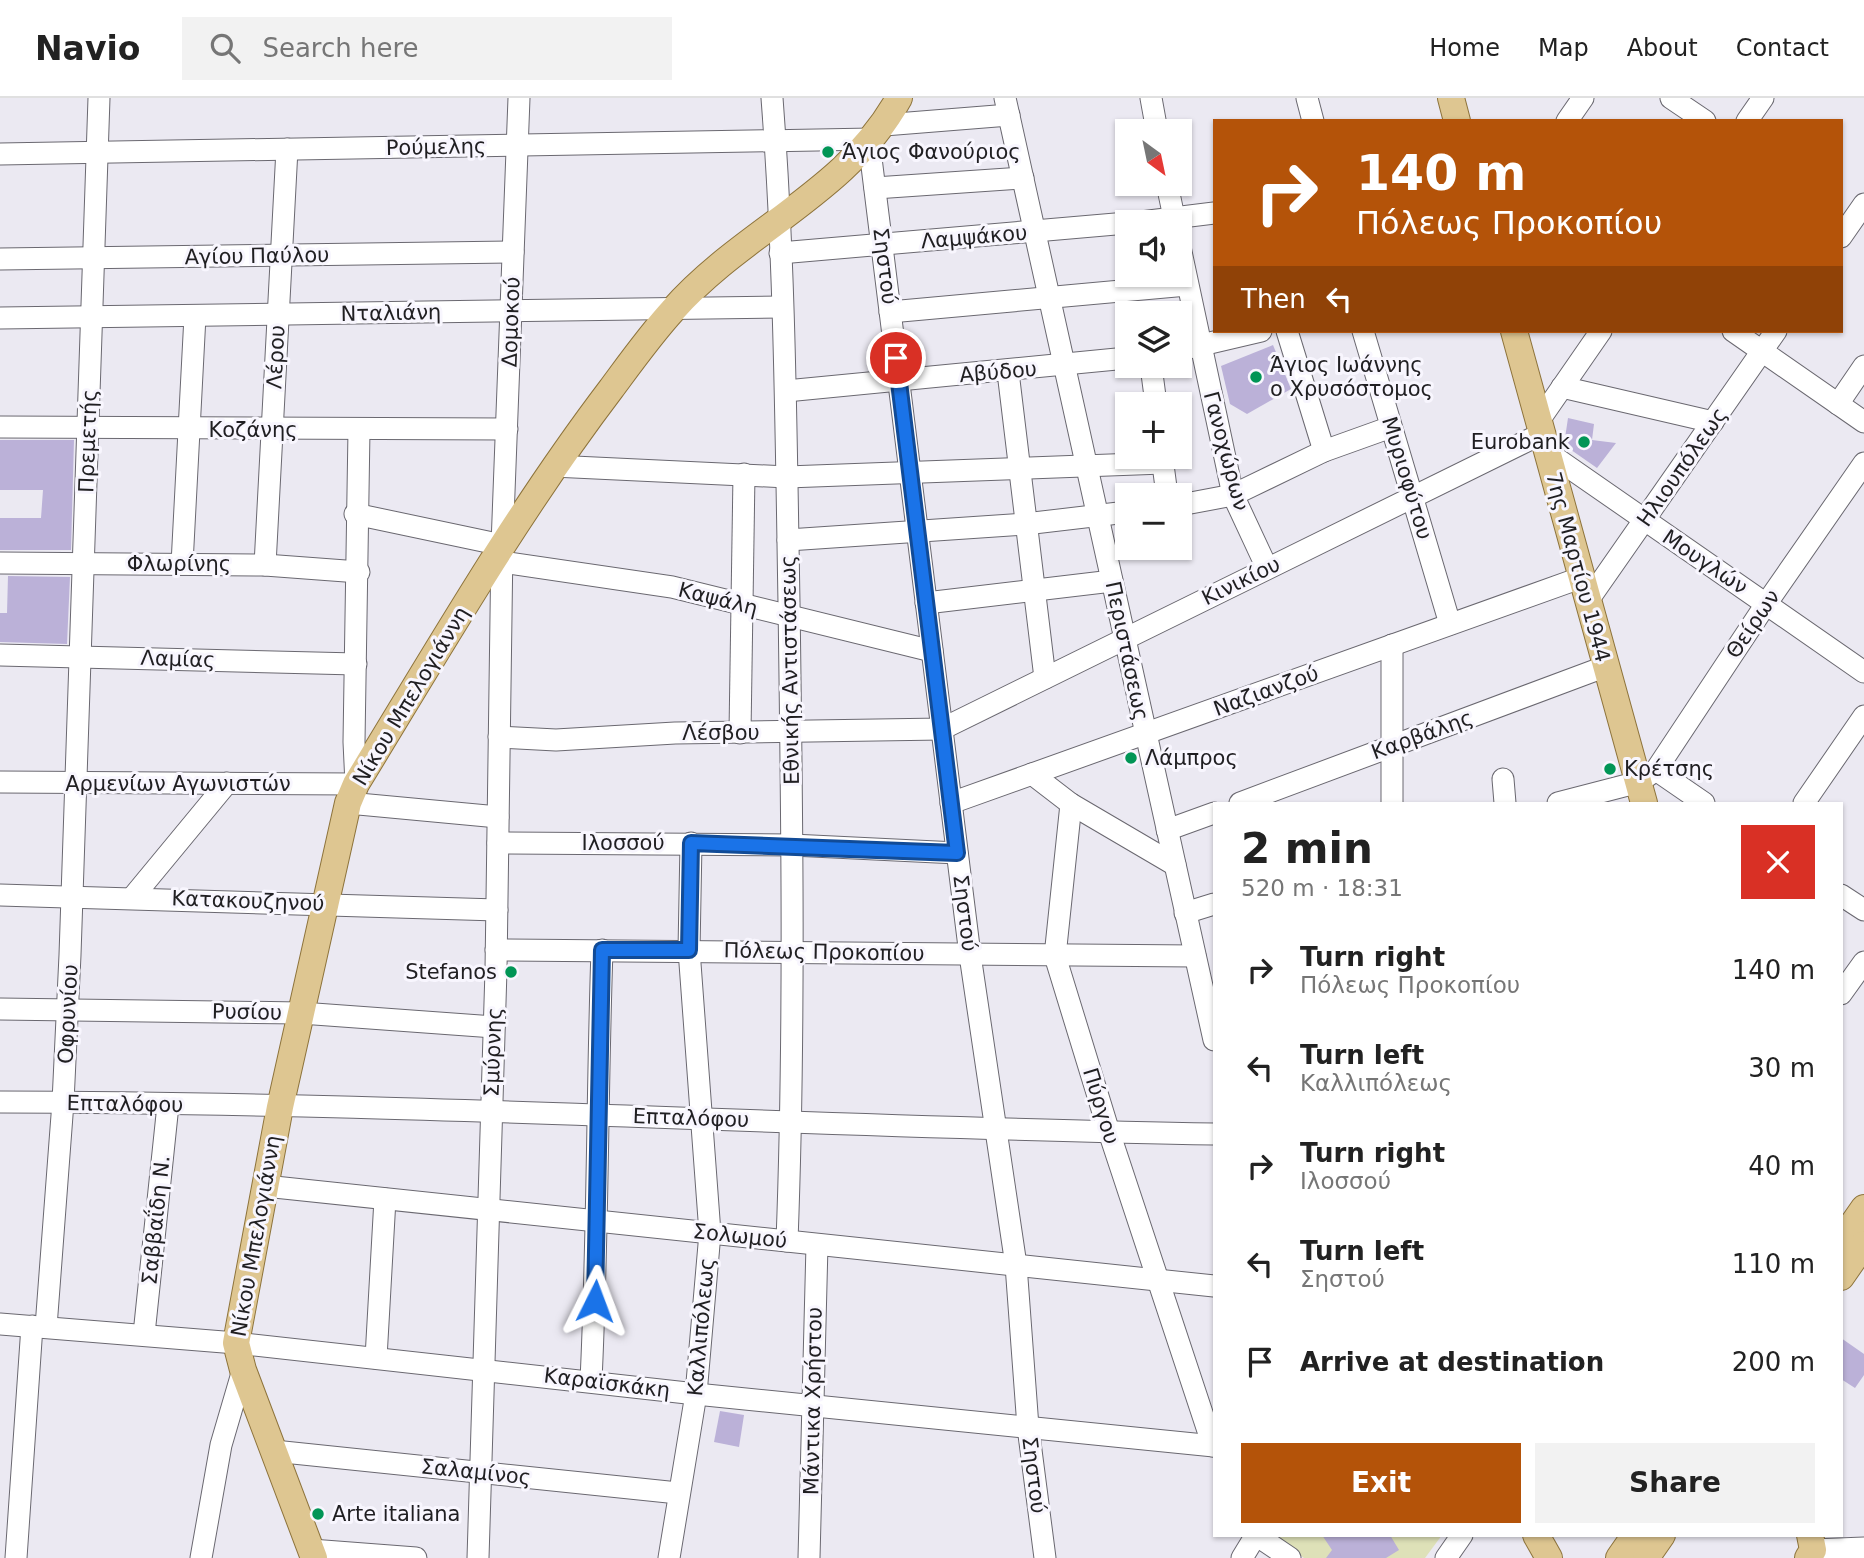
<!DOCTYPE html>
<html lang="en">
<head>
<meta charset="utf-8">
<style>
  :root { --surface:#fff; --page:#f2f2f2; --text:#222; --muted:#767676; --line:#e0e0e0; --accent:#b45309 }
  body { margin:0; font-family:"DejaVu Sans",sans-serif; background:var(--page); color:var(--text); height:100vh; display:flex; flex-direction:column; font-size:26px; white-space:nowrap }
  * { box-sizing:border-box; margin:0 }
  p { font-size:23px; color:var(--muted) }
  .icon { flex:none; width:38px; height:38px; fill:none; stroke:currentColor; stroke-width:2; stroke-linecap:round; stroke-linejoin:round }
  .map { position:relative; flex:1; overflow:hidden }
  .drawer { position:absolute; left:1213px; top:704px; width:630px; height:735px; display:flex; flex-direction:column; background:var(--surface); border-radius:0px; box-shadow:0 2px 5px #0004 }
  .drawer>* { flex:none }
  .guide { position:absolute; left:1213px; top:21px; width:630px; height:214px; border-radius:0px; box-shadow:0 2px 5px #0004; background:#b45309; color:#fff; overflow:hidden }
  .needle { width:46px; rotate:147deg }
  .tools { position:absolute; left:1115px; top:21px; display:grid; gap:14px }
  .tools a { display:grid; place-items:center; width:77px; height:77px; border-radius:0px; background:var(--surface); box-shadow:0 2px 5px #0004; font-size:35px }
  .pin { position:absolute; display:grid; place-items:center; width:60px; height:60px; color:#fff; margin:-30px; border:4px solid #fff; border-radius:50%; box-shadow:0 2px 7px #0007 }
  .me { position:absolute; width:77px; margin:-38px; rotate:3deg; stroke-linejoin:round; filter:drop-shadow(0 0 5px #0008) }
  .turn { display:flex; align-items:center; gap:24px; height:147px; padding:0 28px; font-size:32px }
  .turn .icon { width:91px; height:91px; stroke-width:2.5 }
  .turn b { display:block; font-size:49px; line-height:60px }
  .then { display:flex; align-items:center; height:66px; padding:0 28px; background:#0003; gap:14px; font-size:26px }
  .round { display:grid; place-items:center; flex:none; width:74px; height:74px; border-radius:0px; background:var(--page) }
  .overview { display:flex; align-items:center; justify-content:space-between; height:119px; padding:0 28px }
  h1 { font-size:42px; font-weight:600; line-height:52px }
  .action { display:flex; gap:14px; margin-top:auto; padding:14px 28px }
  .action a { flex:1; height:80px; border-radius:0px; background:var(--accent); color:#fff; font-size:28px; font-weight:600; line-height:80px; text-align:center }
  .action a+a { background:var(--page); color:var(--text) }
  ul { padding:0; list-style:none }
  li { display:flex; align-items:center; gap:21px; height:98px; padding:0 28px }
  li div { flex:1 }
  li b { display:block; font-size:26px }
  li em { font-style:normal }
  header { display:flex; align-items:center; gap:42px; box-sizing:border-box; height:98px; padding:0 35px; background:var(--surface); border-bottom:2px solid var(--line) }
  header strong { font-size:33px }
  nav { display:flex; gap:38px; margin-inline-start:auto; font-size:24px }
  .search { width:490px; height:63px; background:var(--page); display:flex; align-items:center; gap:18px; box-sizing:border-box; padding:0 24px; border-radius:0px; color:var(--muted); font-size:26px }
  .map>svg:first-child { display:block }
</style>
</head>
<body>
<header>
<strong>Navio</strong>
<div class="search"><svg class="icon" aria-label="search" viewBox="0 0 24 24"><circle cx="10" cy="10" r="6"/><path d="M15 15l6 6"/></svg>Search here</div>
<nav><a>Home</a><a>Map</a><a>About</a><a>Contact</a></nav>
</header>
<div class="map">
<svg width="1864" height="1460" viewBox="0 0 1864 1460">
  <rect width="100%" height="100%" fill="#ebe9f2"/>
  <polygon fill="#dee1b8" points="1271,1437 1442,1437 1425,1460 1304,1460"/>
  <g fill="#bbb1d8">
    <polygon points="1273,247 1291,291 1247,316 1230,306 1221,268"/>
    <polygon points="1568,320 1594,326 1592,342 1616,345 1597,370 1564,347"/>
    <polygon points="0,342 74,342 71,452 0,452 0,420 41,420 43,392 0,392"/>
    <polygon points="8,478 70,479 67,546 0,544 0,515 7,515"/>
    <polygon points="1841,1240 1864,1256 1864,1277 1855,1290 1841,1281"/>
    <polygon points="720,1313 744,1317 739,1349 714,1344"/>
    <polygon points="1322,1437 1390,1437 1399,1452 1386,1460 1326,1460 1332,1452"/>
  </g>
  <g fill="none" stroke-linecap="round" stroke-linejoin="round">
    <g stroke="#6a6870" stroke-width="23">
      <g id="minor">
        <path d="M772 0C785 168 786 337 789 505 792 718 795 931 787 1143"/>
        <polyline points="1005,0 1214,942"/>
        <polyline points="1151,0 1157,33"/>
        <polyline points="1307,0 1313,23"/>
        <polyline points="1671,0 1705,23"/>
        <polyline points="1567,23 1583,0"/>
        <polyline points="1747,23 1763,0"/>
        <polyline points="884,27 1009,17"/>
        <polyline points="869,44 970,857 1016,1167 1028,1329 1045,1460"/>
        <polyline points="0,56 872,41"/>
        <polyline points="1167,86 1175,124"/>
        <polyline points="875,90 1023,80"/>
        <polyline points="1141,124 1214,115"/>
        <polyline points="1841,139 1864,106"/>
        <polyline points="1180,149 1233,397 1267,470"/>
        <polyline points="780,155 1127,125"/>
        <polyline points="0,161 513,154"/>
        <polyline points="890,214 1187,187"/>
        <polyline points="0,220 782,209"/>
        <polyline points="1287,233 1324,353"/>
        <polyline points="1363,233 1450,526"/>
        <polyline points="1733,233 1864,324"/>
        <polyline points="1180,252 1261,233"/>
        <polyline points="1151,268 1156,306"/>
        <polyline points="1008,274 1045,580"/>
        <polyline points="1562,289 1713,324"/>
        <polyline points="786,293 1127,260"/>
        <polyline points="1838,306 1864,268"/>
        <polyline points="1538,324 1601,233"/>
        <polyline points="0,329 507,331"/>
        <polyline points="1547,354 1864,574"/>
        <polyline points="1162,359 1167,397"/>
        <polyline points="553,368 787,379 1163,365"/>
        <polyline points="1180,407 1233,397 1324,353 1391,329"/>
        <polyline points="355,416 502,447"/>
        <polyline points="788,442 1025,426 1127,414"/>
        <polyline points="502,464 672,489 932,553"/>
        <polyline points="0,465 265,467 359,474"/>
        <polyline points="182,466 195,218"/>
        <polyline points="265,467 287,51"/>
        <polyline points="1587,504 1776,233"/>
        <polyline points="926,505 1112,483"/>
        <polyline points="1392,547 1392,705"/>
        <polyline points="0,557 356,566"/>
        <polyline points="740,635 744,376"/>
        <polyline points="499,639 556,642 675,635 942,631 1541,336"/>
        <polyline points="1656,672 1704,705"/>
        <polyline points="1032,676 1071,706 1175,767"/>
        <polyline points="1503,681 1505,705"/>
        <polyline points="0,684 356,686 354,644 359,332"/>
        <polyline points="348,705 498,719"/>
        <polyline points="951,705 1580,480"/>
        <polyline points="1240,705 1604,569"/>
        <polyline points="1558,705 1639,684 1656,672 1766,506 1864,365"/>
        <polyline points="1804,705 1864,618"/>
        <polyline points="1071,706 1055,858 1109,1034 1213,1348"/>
        <polyline points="1167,732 1214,715"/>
        <polyline points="498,745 792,747 957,755"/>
        <polyline points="0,797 497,812"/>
        <polyline points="1841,797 1864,812"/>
        <polyline points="132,800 227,685"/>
        <polyline points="1185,815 1214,806"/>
        <polyline points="496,852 1195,858"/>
        <polyline points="1841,896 1864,864"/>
        <polyline points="0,911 301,915 494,929"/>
        <path d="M0 1004C405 1004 810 1029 1214 1036"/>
        <polyline points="265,1088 1214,1188"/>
        <polyline points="0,1226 236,1245 696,1296 1214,1348"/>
        <polyline points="46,1229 63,1004 70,857 99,0"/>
        <polyline points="144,1236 168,1007"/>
        <polyline points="376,1260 385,1101"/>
        <path d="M591 1282C598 1139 597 996 602 852"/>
        <polyline points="274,1353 678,1395"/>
        <polyline points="1256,1437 1290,1460"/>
        <polyline points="311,1452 416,1460"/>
        <polyline points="1813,1452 1864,1450"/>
        <polyline points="16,1460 32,1228"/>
        <polyline points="201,1460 221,1347 243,1272"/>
        <polyline points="478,1460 496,872 502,447 519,0"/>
        <polyline points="669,1460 696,1296 710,1135 689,852 691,745"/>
        <polyline points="809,1460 817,1147"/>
        <polyline points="1242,1460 1256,1437"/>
        <polyline points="1446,1460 1462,1437"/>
      </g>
    </g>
    <g stroke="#8d733b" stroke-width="28">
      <g id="major">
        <polyline points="1451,0 1457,23"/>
        <polyline points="1514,233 1644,705"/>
        <polyline points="1841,1143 1864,1110"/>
        <polyline points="1841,1179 1864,1146"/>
        <polyline points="1536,1437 1549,1460"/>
        <path d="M314 1460 243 1272 236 1245 280 1009 348 705 356 686C438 552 516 416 611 291 631 264 651 236 673 212 742 133 847 95 899 0"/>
        <polyline points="1619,1460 1635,1437"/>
        <polyline points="1646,1460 1662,1437"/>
        <polyline points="1808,1460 1813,1452 1810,1437"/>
      </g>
    </g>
    <use href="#minor" stroke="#fff" stroke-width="21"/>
    <use href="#major" stroke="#dec691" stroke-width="26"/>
  </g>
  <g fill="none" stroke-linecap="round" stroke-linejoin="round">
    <g stroke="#114b97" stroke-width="18">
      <polyline id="route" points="595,1203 602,852 689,852 691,745 957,755 896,260"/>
    </g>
    <use href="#route" stroke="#1a73e8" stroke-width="12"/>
  </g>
  <g fill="#019556" stroke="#f8f6fe" stroke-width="2.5">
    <circle cx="828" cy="54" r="7"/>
    <circle cx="1256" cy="279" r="7"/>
    <circle cx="1584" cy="344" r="7"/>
    <circle cx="1131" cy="660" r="7"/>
    <circle cx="1610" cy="671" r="7"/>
    <circle cx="511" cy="874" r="7"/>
    <circle cx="318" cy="1416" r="7"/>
  </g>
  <g text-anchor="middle" stroke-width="6" stroke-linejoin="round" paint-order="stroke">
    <g font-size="21" fill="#201f22" stroke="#f8f6fe">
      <text transform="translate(436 49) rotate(-1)" y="7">Ρούμελης</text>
      <text transform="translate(974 139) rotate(-5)" y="7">Λαμψάκου</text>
      <text transform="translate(257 158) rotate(-1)" y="7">Αγίου Παύλου</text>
      <text transform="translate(885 168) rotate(83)" y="7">Σηστού</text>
      <text transform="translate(391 215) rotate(-1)" y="7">Νταλιάνη</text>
      <text transform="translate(511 224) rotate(-88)" y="7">Δομοκού</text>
      <text transform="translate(276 259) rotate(-87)" y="7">Λέρου</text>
      <text transform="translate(998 274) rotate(-5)" y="7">Αβύδου</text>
      <text x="253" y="339">Κοζάνης</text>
      <text transform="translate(88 343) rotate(-88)" y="7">Πρεμετής</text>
      <text transform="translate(1226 353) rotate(75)" y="7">Γανοχώρων</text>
      <text transform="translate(1682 369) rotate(-55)" y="7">Ηλιουπόλεως</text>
      <text transform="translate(1407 380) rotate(73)" y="7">Μυριοφύτου</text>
      <text transform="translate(1705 464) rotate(34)" y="7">Μουγλών</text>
      <text x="179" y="473">Φλωρίνης</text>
      <text transform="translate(1578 469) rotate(75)" y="7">7ης Μαρτίου 1944</text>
      <text transform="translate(1241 483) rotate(-26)" y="7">Κινικίου</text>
      <text transform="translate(718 501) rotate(14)" y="7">Καψάλη</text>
      <text transform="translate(1753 526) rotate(-56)" y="7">Θείρων</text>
      <text transform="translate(1127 553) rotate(78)" y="7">Περιστάσεως</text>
      <text transform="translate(178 561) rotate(2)" y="7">Λαμίας</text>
      <text transform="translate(790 572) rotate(-91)" y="7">Εθνικής Αντιστάσεως</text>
      <text transform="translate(1266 593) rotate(-20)" y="7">Ναζιανζού</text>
      <text transform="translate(411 598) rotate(-59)" y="7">Νίκου Μπελογιάννη</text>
      <text x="721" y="642">Λέσβου</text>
      <text transform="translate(1422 637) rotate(-20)" y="7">Καρβάλης</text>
      <text x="178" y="693">Αρμενίων Αγωνιστών</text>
      <text x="623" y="752">Ιλοσσού</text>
      <text transform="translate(248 803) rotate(2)" y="7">Κατακουζηνού</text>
      <text transform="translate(965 815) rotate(83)" y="7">Σηστού</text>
      <text transform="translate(824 854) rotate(1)" y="7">Πόλεως Προκοπίου</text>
      <text transform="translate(247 914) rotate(1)" y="7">Ρυσίου</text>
      <text transform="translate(68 916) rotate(-87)" y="7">Οφρυνίου</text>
      <text transform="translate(493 954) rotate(-88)" y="7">Σμύρνης</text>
      <text transform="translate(125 1006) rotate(1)" y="7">Επταλόφου</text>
      <text transform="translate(1101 1008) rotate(73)" y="7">Πύργου</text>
      <text transform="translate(691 1020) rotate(2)" y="7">Επταλόφου</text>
      <text transform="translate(156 1122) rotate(-84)" y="7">Σαββαΐδη Ν.</text>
      <text transform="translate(256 1138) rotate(-80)" y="7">Νίκου Μπελογιάννη</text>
      <text transform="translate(740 1138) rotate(6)" y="7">Σολωμού</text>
      <text transform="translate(701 1229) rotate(-85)" y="7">Καλλιπόλεως</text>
      <text transform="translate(607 1285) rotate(7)" y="7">Καραϊσκάκη</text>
      <text transform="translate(813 1303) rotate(-89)" y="7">Μάντικα Χρήστου</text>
      <text transform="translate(476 1374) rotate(6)" y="7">Σαλαμίνος</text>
      <text transform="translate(1034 1377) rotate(83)" y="7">Σηστού</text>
    </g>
    <g font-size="21" fill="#201f22" stroke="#f8f6fe" text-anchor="start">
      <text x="842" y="61">Άγιος Φανούριος</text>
      <text x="1270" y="274">Άγιος Ιωάννης<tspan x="1270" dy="24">ο Χρυσόστομος</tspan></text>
      <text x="1570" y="351" text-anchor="end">Eurobank</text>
      <text x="1145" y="667">Λάμπρος</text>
      <text x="1624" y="678">Κρέτσης</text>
      <text x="497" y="881" text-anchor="end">Stefanos</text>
      <text x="332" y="1423">Arte italiana</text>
    </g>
  </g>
</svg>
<div class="tools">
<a><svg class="needle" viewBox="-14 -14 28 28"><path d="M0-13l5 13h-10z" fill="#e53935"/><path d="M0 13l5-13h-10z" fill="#767676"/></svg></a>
<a><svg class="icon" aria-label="sound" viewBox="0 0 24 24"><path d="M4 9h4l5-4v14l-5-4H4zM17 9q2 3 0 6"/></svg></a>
<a><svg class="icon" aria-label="layers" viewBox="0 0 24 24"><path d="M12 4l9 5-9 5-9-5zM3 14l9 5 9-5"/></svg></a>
<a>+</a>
<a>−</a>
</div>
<div class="pin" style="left:896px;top:260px;background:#d93025"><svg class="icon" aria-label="arrive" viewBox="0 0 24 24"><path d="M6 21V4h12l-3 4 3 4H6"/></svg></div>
<svg class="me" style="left:595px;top:1203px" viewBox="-20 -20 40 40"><path d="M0-17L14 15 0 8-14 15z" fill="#1a73e8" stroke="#fff" stroke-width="4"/></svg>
<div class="guide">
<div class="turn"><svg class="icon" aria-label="right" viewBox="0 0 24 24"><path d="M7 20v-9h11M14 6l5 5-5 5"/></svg><div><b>140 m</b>Πόλεως Προκοπίου</div></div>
<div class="then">Then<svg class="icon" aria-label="left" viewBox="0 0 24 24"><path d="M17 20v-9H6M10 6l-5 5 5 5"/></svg></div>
</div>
<section class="drawer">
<div class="overview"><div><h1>2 min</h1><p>520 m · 18:31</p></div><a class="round" style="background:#d93025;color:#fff"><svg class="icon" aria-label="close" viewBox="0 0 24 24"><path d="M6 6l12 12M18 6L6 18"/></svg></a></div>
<ul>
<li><svg class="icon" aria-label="right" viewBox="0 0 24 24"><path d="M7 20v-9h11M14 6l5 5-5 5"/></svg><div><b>Turn right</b><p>Πόλεως Προκοπίου</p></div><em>140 m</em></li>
<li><svg class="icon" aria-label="left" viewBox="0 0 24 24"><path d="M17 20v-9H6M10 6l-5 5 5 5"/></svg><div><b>Turn left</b><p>Καλλιπόλεως</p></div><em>30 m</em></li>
<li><svg class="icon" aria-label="right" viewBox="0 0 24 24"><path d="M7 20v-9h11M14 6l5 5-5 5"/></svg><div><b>Turn right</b><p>Ιλοσσού</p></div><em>40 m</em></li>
<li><svg class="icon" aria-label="left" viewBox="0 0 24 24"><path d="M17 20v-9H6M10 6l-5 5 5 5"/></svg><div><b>Turn left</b><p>Σηστού</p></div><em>110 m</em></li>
<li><svg class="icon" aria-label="arrive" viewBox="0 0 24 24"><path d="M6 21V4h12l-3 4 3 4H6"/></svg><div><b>Arrive at destination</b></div><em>200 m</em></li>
</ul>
<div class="action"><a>Exit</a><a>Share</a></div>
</section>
</div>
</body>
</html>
